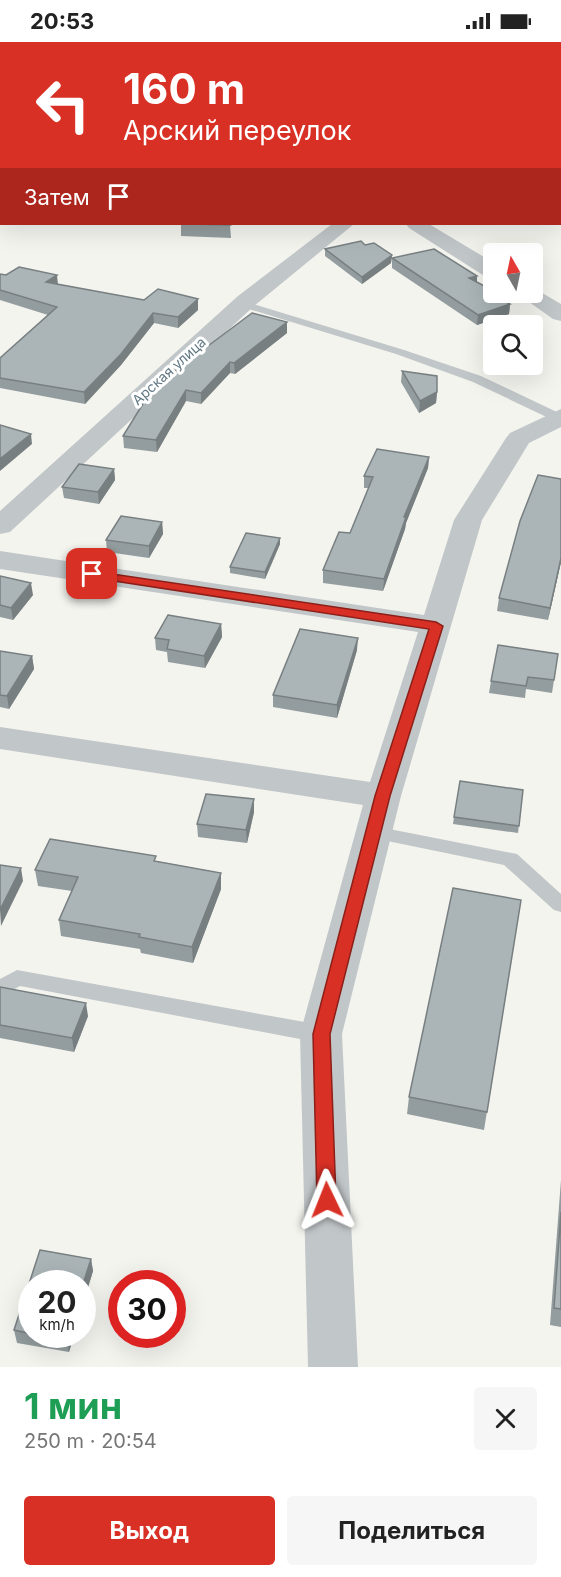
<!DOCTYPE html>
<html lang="ru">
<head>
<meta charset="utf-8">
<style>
  :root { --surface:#fff; --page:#f6f6f6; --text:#222; --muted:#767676; --accent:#d93025 }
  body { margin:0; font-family:Inter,sans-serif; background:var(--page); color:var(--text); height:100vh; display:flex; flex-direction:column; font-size:22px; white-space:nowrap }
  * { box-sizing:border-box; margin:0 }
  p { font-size:20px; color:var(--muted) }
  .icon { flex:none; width:33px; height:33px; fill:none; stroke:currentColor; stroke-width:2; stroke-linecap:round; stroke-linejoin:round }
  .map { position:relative; height:1325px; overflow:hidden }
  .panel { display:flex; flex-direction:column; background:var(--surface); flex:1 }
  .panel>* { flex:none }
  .hud { position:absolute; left:0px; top:0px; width:561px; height:183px; box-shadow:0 6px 24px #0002; background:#d93025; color:#fff; overflow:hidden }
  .needle { width:39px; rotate:351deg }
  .buttons { position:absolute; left:483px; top:201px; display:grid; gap:12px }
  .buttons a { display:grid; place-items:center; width:60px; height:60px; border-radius:6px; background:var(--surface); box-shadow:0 6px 24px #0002; font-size:30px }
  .speed { position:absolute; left:18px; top:1228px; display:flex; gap:12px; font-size:30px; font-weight:700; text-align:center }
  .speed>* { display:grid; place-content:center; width:78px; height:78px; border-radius:50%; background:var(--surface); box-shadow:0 6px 24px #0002; line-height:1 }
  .speed small { font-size:15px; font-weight:400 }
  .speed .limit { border:9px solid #d22; background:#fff; color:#111 }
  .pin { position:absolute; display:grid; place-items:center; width:51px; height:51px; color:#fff; margin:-26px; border-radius:12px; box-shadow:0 3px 9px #0006 }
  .me { position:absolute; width:66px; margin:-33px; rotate:358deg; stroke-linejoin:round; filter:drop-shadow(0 0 4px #0008) }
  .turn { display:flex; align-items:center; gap:21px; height:126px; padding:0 24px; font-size:27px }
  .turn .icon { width:78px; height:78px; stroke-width:2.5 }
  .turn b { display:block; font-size:42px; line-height:51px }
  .then { display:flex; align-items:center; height:57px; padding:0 24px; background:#0003; gap:12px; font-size:22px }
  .round { display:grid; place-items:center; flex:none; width:63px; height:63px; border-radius:6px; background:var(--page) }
  .overview { display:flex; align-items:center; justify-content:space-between; height:102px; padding:0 24px }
  h1 { font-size:36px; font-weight:700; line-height:45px; color:#1e9e55 }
  .cta { display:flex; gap:12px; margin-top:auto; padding:12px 24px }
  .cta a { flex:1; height:69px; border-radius:6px; background:var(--accent); color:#fff; font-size:24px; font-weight:700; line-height:69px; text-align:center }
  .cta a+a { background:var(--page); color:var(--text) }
  .status { display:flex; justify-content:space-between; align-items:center; height:42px; padding:0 30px; background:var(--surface); direction:ltr }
  .status svg { height:16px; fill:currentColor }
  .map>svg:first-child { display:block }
</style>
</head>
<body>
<div class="status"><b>20:53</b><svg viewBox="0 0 49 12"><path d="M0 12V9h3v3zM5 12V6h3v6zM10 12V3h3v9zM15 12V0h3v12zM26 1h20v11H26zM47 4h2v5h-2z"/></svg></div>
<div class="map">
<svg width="561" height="1325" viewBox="0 0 561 1325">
  <rect width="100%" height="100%" fill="#f4f4ef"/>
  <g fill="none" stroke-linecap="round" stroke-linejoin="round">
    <g stroke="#b5b9bc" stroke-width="1">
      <g id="trunk">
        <polygon points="0,0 19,0 20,2 2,2 2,5"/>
        <polygon points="80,0 106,0 107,2 81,2"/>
        <rect x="560" y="64" width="1" height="11"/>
      </g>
    </g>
    <g fill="#c1c6c8" fill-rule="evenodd">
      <rect x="560" y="88" width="1" height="6"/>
      <polygon points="243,259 404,308 481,334 561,372 561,379 555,379 473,340 396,312 239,264 239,260"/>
      <polygon points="374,784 517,812 561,852 561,870 554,868 504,823 368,795 365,790 368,785"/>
      <polygon points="17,928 321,983 328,986 331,992 328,998 321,1001 20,944 0,955 0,937"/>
    </g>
    <g fill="#c1c6c8" fill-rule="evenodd">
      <polygon points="210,0 226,0 210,2"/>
      <rect x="0" y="26" width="2" height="10"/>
      <polygon points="0,86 2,86 0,97"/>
      <polygon points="332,182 354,182 254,264 10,490 0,492 0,469 238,254"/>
      <polygon points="406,182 429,182 494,221 494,236 486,235 409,186"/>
      <polygon points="532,245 561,262 561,279 553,277 515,250 532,250"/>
      <polygon points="561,367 561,385 529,401 482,478 401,754 342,992 358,1325 308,1325 300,992 363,763 0,707 0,685 370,740 418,590 0,527 0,509 424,573 454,478 506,396 510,391"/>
    </g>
    <use href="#trunk" fill="#fff" fill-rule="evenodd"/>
  </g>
  <g fill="#939c9e">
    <polygon points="181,182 230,183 231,196 181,194"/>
    <polygon points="365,203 392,213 391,221 362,242 325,214 325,207"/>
    <polygon points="392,216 477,240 494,254 510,262 509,272 477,283 392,226"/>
    <polygon points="0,232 144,258 198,257 198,268 178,286 154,281 121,323 85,362 0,346 0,316 48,273 0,258"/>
    <polygon points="287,280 287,291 235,332 230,331 201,362 186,359 157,410 124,406 123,394 149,352"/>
    <polygon points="402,329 437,350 436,361 419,371 401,340"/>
    <polygon points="429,415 428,426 406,481 405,487 383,549 323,541 323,528 350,491 369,446 364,446 364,434"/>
    <polygon points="114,427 115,438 99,462 64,456 62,445"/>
    <polygon points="162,480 163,492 149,516 107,510 106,498"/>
    <polygon points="280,502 265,537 230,531 230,525"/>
    <polygon points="561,520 548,578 497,569 499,556"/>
    <polygon points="0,534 33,553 13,578 0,575"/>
    <polygon points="221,582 222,595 205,626 168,620 167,610 156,608 155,596"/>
    <polygon points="357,608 337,676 273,665 273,653"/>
    <polygon points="0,609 32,614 34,627 9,667 0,665"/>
    <polygon points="558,612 552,651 526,647 525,656 489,651 491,639"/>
    <polygon points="523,748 518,791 453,782 454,775"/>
    <polygon points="254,770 247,801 198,795 197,782"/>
    <polygon points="156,819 221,831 221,847 193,921 141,911 140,907 61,894 59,878 72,849 38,844 35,828"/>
    <polygon points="521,858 484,1088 407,1072 409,1055"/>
    <polygon points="0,945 88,974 74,1010 0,996"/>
    <polygon points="561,1138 561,1285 550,1283"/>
    <polygon points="40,1208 91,1217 93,1229 82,1265 82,1242 32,1242 32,1293 74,1293 69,1310 17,1301 14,1288"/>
  </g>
  <g fill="#787f81">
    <polygon points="0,75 1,75 2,80 2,84 0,84"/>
    <polygon points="392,213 391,221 362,242 362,235"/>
    <polygon points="57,233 58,243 46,240"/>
    <polygon points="477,234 477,243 469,236"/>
    <polygon points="198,257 198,268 178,286 178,275"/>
    <polygon points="510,262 509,272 477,283 478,273"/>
    <polygon points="153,271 154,281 121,323 85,362 84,350"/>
    <polygon points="287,280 287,291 235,332 234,321"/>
    <polygon points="230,320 230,331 201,362 201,351"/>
    <polygon points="186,348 186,359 157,410 156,398"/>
    <polygon points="437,350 436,361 419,371 420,359"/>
    <polygon points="31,392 32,402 0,429 0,417"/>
    <polygon points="429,415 428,426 406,481 405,487 383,549 384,537 404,475"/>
    <polygon points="114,427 115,438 99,462 98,450"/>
    <polygon points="162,480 163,492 149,516 149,504"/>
    <polygon points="280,496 280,502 265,537 265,530"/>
    <polygon points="561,516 561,520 548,578 550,566"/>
    <polygon points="31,541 33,553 13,578 11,566"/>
    <polygon points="221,582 222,595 205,626 204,614"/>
    <polygon points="358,596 357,608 337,676 337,663"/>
    <polygon points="32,614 34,627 9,667 7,654"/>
    <polygon points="254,757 254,770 247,801 246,788"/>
    <polygon points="21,826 23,839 1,884 0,868"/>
    <polygon points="221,831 221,847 193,921 192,905"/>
    <polygon points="86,961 88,974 74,1010 72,996"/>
    <polygon points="91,1217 93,1229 82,1265 82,1245"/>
    <polygon points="68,1293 74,1293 69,1310 67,1298"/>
  </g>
  <g fill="#abb5b8" stroke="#787f81" stroke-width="1.5">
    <rect x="0" y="47" width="2" height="28"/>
    <polygon points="191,182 229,182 230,183"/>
    <polygon points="361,199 365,203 374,201 392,213 362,235 325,207"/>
    <polygon points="434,207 477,234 469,236 494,249 494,250 489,251 510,262 478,273 392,216"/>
    <polygon points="19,225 57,233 46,240 144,258 158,247 198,257 178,275 153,271 121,312 84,350 0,336 0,316 57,265 0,248 0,232 6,233"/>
    <polygon points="252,271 287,280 234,321 230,320 201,351 186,348 156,398 123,394 149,352 176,328"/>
    <polygon points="402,329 437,334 437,350 420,359"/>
    <polygon points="0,383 31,392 0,417"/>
    <polygon points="377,407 429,415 404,475 406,475 384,537 323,528 339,490 350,491 373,435 364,434"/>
    <polygon points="79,422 114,427 98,450 62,445"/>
    <polygon points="538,433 561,437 561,516 550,566 499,556 520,479"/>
    <polygon points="121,474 162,480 149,504 106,498"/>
    <polygon points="246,491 280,496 265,530 230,525"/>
    <polygon points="0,534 31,541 11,566 0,563"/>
    <polygon points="168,573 221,582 204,614 167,607 169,598 155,596"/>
    <polygon points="300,587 358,596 337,663 273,653"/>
    <polygon points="498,603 558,612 554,638 528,635 526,644 491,639"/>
    <polygon points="0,609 32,614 7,654 0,653"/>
    <polygon points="460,739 523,748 519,784 454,775"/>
    <polygon points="206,752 254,757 246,788 197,782"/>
    <polygon points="50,797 156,814 154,819 221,831 192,905 139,895 140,892 59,878 78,835 35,828"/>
    <polygon points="0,823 21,826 0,868"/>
    <polygon points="453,846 521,858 487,1070 409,1055"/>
    <polygon points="0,945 86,961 72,996 0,983"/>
    <polygon points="561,1170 561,1267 554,1266"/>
    <polygon points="40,1208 91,1217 82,1245 82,1242 32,1242 32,1292 14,1288"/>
    <polygon points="39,1293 68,1293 67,1298"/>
  </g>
  <polygon fill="#d93025" stroke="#8d1f18" stroke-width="1.5" points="92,529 436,580 443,584 390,754 330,992 336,1158 334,1164 327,1167 320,1164 317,1158 313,992 375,754 429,587 88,535 86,532"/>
  <g text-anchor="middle" stroke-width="6" stroke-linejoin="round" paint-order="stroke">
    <g font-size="14" fill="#607783" stroke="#fff">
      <text transform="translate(169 329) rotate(-42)" y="5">Арская улица</text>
    </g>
  </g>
</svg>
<div class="buttons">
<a><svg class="needle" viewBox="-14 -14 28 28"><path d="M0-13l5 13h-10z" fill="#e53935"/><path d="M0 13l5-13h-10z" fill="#767676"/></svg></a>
<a><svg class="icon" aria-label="search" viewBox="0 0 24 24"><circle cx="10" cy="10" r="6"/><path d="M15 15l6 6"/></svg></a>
</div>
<div class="speed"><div>20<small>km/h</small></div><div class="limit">30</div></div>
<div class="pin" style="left:92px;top:532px;background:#d93025"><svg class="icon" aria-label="arrive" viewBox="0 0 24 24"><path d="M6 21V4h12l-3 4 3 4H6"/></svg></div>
<svg class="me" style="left:327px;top:1158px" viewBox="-20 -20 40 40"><path d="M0-17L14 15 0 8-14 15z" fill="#d93025" stroke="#fff" stroke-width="4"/></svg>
<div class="hud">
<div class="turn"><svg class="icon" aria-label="left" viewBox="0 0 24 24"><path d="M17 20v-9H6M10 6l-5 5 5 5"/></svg><div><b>160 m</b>Арский переулок</div></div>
<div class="then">Затем<svg class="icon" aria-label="arrive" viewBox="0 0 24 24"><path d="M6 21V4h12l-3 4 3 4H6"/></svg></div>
</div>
</div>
<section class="panel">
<div class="overview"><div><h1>1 мин</h1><p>250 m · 20:54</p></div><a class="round"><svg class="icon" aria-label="close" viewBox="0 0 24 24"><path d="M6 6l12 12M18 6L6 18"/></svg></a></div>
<div class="cta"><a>Выход</a><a>Поделиться</a></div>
</section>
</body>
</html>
